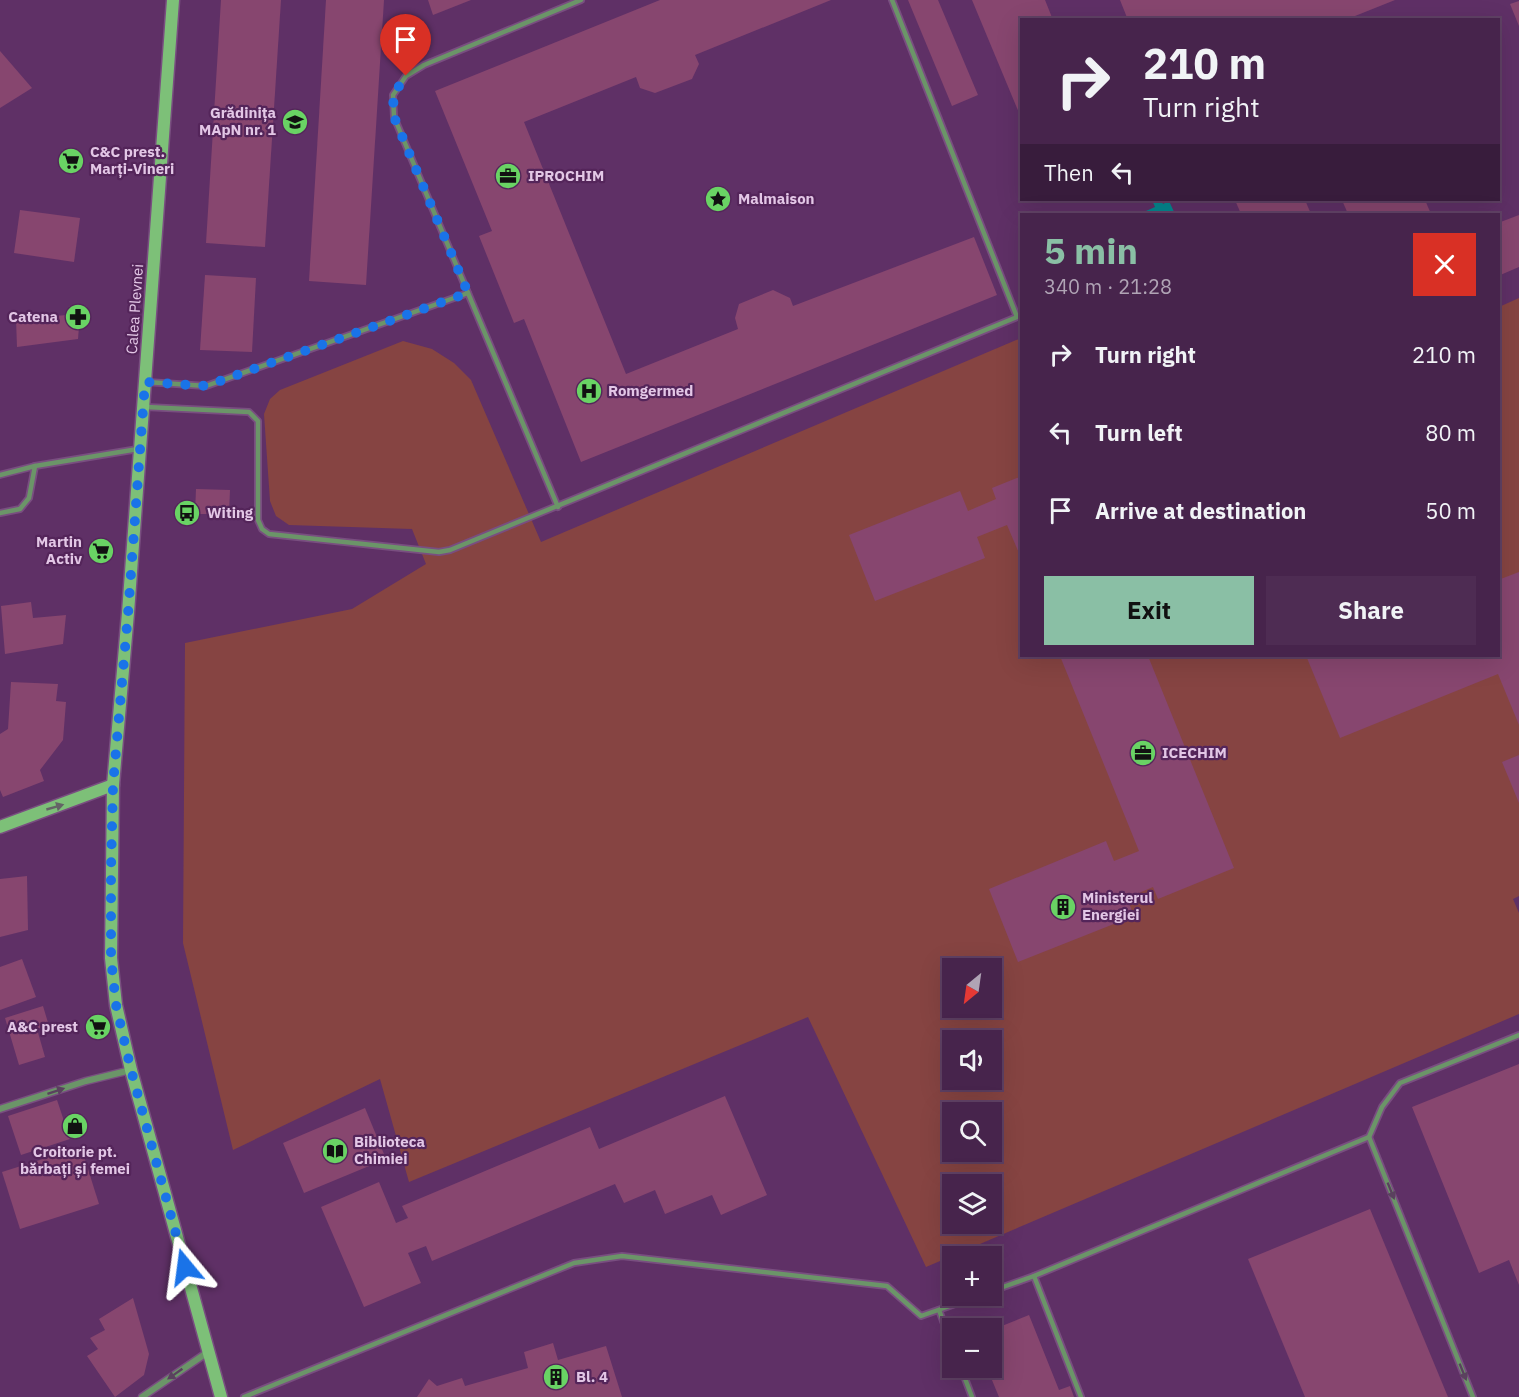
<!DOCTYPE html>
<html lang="en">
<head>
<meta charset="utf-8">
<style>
  :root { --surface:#47244c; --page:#4e2c53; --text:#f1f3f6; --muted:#b0a4b5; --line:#5f4164; --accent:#8abfa5 }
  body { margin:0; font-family:"IBM Plex Sans",sans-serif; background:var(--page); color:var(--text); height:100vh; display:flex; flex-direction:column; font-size:22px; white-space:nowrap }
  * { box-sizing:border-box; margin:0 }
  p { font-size:20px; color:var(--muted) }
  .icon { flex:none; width:33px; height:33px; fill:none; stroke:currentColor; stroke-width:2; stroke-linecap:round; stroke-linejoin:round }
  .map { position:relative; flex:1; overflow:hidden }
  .drawer { position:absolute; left:1020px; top:213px; width:480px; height:444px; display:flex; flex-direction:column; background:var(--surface); border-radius:0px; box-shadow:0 6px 24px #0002,0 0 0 2px var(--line) }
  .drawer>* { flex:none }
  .top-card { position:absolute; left:1020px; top:18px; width:480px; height:183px; border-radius:0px; box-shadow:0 6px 24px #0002,0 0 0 2px var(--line); background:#47244c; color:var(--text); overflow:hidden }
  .needle { width:39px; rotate:209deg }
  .fabs { position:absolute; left:942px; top:958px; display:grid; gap:12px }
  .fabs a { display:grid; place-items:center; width:60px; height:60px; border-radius:0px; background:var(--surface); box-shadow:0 6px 24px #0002,0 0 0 2px var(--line); font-size:30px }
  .pin { position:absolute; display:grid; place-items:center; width:51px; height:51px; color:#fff; margin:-62px -26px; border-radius:50% 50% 50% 0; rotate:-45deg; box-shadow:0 0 6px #0007 }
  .pin .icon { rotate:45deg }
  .me { position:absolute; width:66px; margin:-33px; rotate:344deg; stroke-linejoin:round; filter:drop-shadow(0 0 4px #0008) }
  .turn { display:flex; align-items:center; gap:21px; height:126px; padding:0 24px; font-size:27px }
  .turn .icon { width:78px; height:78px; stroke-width:2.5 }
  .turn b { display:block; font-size:42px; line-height:51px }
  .then { display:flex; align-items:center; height:57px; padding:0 24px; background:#0003; gap:12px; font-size:22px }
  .round { display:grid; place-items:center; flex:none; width:63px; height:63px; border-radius:0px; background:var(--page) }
  .summary { display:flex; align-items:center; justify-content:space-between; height:102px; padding:0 24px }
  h1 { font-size:36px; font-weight:700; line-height:45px; color:var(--accent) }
  .button { display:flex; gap:12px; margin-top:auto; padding:12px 24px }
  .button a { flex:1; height:69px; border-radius:0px; background:var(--accent); color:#111; font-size:24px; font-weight:700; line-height:69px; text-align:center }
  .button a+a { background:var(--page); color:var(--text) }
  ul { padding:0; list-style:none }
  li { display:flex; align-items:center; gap:18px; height:78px; padding:0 24px }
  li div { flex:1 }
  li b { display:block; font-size:22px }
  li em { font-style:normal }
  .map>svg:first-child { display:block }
</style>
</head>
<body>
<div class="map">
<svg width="1519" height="1397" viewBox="0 0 1519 1397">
  <rect width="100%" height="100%" fill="#5f3066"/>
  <path fill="#864442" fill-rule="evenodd" d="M1519 298V896L1513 899 1519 913V1014L926 1267 808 1017 409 1182 380 1079 233 1150 183 943 185 643 352 609 426 564 412 529 289 525 276 516 270 501 264 414 270 399 280 390 403 341 432 349 454 363 471 380 541 542 1021 338 1022 656H1498L1499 307ZM952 969H992V1008H952ZM952 1041H992V1080H952ZM952 1113H992V1152H952ZM952 1185H992V1224H952Z"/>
  <polygon fill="#04878f" points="1152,200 1161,200 1163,204 1169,201 1175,214 1147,214 1146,211 1155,207"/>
  <g fill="#87466f">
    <polygon points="221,0 281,0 265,247 206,243"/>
    <polygon points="326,0 384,0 366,285 309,281"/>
    <polygon points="428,0 471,0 433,15"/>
    <polygon points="660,0 831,0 695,55 699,64 692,79 655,93 640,88 636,77 524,122 626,374 738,329 735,318 739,304 773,290 790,298 793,306 974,237 997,295 581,462 524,319 514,323 479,236 492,231 435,91"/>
    <polygon points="908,0 938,0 978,95 952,106"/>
    <polygon points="972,0 1045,0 1053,20 1022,20 1022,120"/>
    <polygon points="1120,0 1395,0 1345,20 1221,20 1220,16 1212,20 1128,20"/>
    <polygon points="1519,1 1519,26 1510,4"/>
    <polygon points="0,51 32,88 0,108"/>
    <polygon points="1235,200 1305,200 1311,214 1241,214"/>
    <polygon points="1342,200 1425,200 1431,214 1348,214"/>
    <polygon points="20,210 80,218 74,262 14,253"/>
    <polygon points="1519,215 1519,267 1498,276 1498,223"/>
    <polygon points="205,275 256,278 252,352 200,350"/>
    <polygon points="80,314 78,339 17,347 16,319"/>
    <polygon points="1022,476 1022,560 1007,525 977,537 985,558 875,601 849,535 960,491 968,511 996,499 992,488"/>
    <polygon points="196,489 230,490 229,514 195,514"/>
    <polygon points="1519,572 1519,725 1498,674 1340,738 1307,658 1313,656 1498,656 1498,580"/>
    <polygon points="31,602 33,618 66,615 63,644 5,654 1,606"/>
    <polygon points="1060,656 1148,656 1234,868 1158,899 1153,887 1127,898 1134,916 1018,962 989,889 1106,841 1114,861 1139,851"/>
    <polygon points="11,682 58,684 56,701 66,702 63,740 40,770 44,781 3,797 0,790 0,734 8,729"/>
    <polygon points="1519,755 1519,803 1502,762"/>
    <polygon points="27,876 28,930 0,937 0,879"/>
    <polygon points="22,959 36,997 0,1010 0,967"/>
    <polygon points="43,1006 49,1026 37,1029 45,1057 19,1065 5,1018"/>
    <polygon points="1519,1064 1519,1285 1509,1260 1479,1273 1412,1107"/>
    <polygon points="725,1096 767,1195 721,1215 712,1195 665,1214 655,1190 624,1203 615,1184 432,1261 426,1246 408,1253 421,1283 364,1307 321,1207 379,1182 396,1223 408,1218 402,1206 590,1127 599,1149"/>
    <polygon points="57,1100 70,1139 21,1155 8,1116"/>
    <polygon points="365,1108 386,1159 304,1193 283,1143"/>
    <polygon points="81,1147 99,1204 20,1229 2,1172"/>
    <polygon points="1370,1209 1448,1397 1305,1397 1248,1259"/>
    <polygon points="133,1298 149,1354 144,1375 115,1397 87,1356 98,1349 90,1338 105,1330 99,1319"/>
    <polygon points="1029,1315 1059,1390 1070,1386 1074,1397 999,1397 987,1368 992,1368 992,1330"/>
    <polygon points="553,1343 558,1360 606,1346 622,1397 417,1397 429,1379 437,1386 462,1378 465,1386 528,1368 524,1352"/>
  </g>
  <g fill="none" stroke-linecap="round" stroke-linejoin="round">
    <g stroke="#794e80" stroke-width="8">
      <g id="lane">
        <polyline points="147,382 206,386 468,293"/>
        <polyline points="146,407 249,412 258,421 258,520 262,529 269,534 439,552 450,550 1017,317 892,0"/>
        <polyline points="0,475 35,466 138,449"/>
        <polyline points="558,507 394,117 393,95 406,76 424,65 581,0"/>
        <polyline points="0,513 20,509 29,498 35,466"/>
        <polyline points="1369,1137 1473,1397"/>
        <polyline points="1034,1276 1081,1397"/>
        <polyline points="992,1291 1034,1276 1369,1137 1382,1107 1400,1083 1519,1035"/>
        <polyline points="939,1310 952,1346"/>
        <polyline points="961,1368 972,1397"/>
        <polyline points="244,1397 574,1263 622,1256 887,1286 921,1316 978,1296"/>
      </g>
    </g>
    <g stroke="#794e80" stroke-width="9">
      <g id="street">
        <polyline points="0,1109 86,1081 131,1070"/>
        <polyline points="142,1397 208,1352"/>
      </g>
    </g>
    <g stroke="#794e80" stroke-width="15">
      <g id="secondary">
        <polyline points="173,0 128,613 113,785 111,958 116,1005 131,1070 221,1397"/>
        <polyline points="0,827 113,785"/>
      </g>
    </g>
    <use href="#lane" stroke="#6b9568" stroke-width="4.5"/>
    <use href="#street" stroke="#6b9568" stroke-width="6"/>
    <use href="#secondary" stroke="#7dc078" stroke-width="12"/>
  </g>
  <defs><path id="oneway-solid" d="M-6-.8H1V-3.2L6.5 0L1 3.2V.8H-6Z" transform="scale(1.5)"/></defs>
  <use fill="#646366" href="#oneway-solid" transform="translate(55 807) rotate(-16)"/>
  <g fill="#5a415e">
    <use href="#oneway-solid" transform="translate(56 1091) rotate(-18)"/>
    <use href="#oneway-solid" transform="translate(1391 1191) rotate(68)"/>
    <use href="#oneway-solid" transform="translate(1463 1372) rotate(68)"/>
    <use href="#oneway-solid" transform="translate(175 1374) rotate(145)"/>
  </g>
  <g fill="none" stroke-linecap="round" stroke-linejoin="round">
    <polyline stroke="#1a73e8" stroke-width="10" stroke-dasharray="0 18" points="185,1267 131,1070 116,1005 111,958 111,869 113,785 128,614 145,382 206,386 468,293 394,117 393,95 406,76"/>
  </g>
  <defs>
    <g id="school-disc" transform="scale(1.35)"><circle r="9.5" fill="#69d364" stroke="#54255a"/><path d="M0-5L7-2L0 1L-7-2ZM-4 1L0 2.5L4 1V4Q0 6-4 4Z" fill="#111"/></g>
    <g id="supermarket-disc" transform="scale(1.35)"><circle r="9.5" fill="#69d364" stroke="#54255a"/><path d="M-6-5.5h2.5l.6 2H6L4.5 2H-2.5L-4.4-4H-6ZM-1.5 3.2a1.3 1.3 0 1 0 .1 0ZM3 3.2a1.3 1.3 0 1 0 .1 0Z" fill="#111"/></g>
    <g id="office-disc" transform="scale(1.35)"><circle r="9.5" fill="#69d364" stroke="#54255a"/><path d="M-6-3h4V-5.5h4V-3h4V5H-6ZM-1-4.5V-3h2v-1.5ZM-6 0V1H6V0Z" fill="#111"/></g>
    <g id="sight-disc" transform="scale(1.35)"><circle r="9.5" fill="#69d364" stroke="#54255a"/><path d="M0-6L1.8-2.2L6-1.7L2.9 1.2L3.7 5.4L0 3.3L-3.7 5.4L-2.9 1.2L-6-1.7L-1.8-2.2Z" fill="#111"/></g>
    <g id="pharmacy-disc" transform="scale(1.35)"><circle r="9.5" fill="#69d364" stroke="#54255a"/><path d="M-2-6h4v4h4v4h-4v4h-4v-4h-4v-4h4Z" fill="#111"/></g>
    <g id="hospital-disc" transform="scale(1.35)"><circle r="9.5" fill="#69d364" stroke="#54255a"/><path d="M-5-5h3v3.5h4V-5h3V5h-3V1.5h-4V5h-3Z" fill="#111"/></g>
    <g id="bus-disc" transform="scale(1.35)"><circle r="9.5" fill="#69d364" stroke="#54255a"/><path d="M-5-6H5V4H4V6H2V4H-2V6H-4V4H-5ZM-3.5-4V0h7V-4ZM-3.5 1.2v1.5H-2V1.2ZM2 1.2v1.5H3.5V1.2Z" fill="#111"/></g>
    <g id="building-disc" transform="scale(1.35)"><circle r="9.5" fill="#69d364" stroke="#54255a"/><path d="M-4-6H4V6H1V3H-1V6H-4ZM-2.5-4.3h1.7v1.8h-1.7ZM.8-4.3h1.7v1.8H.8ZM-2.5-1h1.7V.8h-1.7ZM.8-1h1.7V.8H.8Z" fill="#111"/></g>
    <g id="shop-disc" transform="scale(1.35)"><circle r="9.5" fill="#69d364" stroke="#54255a"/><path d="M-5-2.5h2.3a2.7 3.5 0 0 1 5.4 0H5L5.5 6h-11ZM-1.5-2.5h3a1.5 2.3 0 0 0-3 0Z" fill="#111"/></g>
    <g id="library-disc" transform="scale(1.35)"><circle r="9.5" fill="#69d364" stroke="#54255a"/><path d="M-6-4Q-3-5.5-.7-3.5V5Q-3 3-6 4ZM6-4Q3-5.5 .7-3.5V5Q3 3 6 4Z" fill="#111"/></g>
  </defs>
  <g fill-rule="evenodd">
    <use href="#school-disc" x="295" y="122"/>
    <use href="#supermarket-disc" x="71" y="161"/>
    <use href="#office-disc" x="508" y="176"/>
    <use href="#sight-disc" x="718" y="199"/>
    <use href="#pharmacy-disc" x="78" y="317"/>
    <use href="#hospital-disc" x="589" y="391"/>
    <use href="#bus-disc" x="187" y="513"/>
    <use href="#supermarket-disc" x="101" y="551"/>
    <use href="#office-disc" x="1143" y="753"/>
    <use href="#building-disc" x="1063" y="907"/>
    <use href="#supermarket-disc" x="98" y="1027"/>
    <use href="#shop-disc" x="75" y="1126"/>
    <use href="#library-disc" x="335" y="1151"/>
    <use href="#building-disc" x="556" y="1377"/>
  </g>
  <g text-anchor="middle" stroke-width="4.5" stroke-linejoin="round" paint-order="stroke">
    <g font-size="15" font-weight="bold" fill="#e3c7e6" stroke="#54255a" text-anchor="start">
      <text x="276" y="118" text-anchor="end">Grădinița<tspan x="276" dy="17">MApN nr. 1</tspan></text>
      <text x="90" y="157">C&amp;C prest.<tspan x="90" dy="17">Marți-Vineri</tspan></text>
      <text x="528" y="181">IPROCHIM</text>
      <text x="738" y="204">Malmaison</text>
      <text x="58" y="322" text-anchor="end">Catena</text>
      <text x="608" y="396">Romgermed</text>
      <text x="207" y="518">Witing</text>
      <text x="82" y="547" text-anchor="end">Martin<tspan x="82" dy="17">Activ</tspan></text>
      <text x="1162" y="758">ICECHIM</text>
      <text x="1082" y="903">Ministerul<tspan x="1082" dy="17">Energiei</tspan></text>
      <text x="78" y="1032" text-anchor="end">A&amp;C prest</text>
      <text x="354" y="1147">Biblioteca<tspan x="354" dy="17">Chimiei</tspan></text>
      <text x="75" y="1157" text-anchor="middle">Croitorie pt.<tspan x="75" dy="17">bărbați și femei</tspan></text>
      <text x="576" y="1382">Bl. 4</text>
    </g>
    <g font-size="15" fill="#e3c7e6" stroke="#54255a">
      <text transform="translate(135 309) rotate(-86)" y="5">Calea Plevnei</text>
    </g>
  </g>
</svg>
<div class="fabs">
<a><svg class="needle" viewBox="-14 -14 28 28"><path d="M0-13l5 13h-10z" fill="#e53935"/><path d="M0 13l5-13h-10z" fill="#b0a4b5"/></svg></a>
<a><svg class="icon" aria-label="sound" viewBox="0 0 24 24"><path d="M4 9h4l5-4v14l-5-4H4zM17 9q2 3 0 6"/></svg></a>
<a><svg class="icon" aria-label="search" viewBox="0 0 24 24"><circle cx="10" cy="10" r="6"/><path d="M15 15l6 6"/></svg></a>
<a><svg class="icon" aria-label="layers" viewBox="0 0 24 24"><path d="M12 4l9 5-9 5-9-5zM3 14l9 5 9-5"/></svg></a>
<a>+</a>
<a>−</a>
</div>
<div class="pin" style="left:406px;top:76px;background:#d93025"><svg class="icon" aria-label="arrive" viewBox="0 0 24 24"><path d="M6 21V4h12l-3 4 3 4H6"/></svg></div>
<svg class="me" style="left:185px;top:1267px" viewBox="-20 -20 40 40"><path d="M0-17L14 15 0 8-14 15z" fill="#1a73e8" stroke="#fff" stroke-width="4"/></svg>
<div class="top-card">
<div class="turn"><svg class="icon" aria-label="right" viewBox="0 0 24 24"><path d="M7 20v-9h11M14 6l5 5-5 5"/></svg><div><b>210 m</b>Turn right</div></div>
<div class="then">Then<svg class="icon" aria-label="left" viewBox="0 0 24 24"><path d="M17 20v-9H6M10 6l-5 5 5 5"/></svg></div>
</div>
<section class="drawer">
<div class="summary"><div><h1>5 min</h1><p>340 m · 21:28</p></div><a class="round" style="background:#d93025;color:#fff"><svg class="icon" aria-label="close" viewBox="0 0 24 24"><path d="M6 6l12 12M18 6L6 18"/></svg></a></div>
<ul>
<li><svg class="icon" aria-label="right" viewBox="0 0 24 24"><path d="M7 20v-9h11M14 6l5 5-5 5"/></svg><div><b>Turn right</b></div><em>210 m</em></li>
<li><svg class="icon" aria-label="left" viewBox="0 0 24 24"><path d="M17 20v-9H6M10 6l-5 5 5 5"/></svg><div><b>Turn left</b></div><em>80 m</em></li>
<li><svg class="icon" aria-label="arrive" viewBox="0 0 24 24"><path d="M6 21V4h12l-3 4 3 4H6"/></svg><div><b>Arrive at destination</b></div><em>50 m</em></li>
</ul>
<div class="button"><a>Exit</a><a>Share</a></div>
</section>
</div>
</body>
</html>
